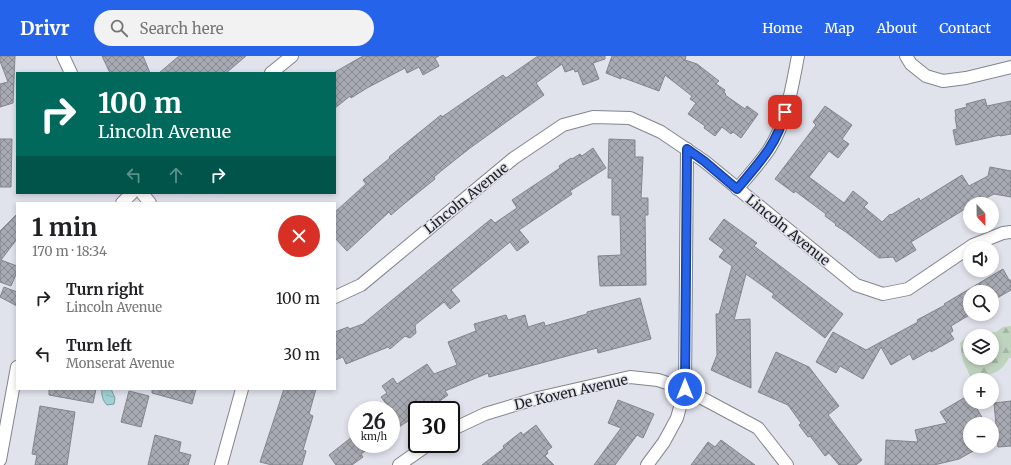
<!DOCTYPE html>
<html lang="en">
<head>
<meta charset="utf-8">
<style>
  :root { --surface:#fff; --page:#f2f2f2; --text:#202124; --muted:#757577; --accent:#2563eb }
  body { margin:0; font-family:Merriweather,serif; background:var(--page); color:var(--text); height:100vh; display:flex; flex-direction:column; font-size:15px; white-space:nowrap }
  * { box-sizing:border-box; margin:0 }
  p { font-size:13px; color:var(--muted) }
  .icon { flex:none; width:22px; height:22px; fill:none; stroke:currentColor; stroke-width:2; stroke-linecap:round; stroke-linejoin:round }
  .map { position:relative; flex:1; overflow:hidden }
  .panel { position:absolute; left:16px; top:146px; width:320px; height:188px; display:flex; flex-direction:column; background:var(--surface); border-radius:0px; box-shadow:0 2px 6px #0003 }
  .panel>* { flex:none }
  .guide { position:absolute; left:16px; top:16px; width:320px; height:122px; border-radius:0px; box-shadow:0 2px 6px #0003; background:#00695c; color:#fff; overflow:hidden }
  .needle { width:26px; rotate:158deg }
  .tools { position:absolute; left:963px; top:141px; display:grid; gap:8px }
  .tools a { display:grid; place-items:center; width:36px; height:36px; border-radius:50%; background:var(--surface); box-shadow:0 2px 6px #0003; font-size:20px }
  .speed { position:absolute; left:348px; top:345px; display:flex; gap:8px; font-size:20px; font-weight:700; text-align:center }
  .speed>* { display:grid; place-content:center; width:52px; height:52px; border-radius:50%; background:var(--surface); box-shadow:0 2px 6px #0003; line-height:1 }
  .speed small { font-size:10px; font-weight:400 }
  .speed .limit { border:2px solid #111; border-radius:6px; background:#fff; color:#111 }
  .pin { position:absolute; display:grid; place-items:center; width:34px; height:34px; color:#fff; margin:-17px; border-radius:8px; box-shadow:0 2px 6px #0006 }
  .me { position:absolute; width:44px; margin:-22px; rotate:0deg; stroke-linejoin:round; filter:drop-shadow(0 0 3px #0008) }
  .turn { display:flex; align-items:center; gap:14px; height:84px; padding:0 16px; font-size:18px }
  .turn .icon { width:52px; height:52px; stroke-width:2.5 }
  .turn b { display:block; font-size:28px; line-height:34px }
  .lanes { display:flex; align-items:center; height:38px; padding:0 16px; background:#0003; justify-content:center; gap:20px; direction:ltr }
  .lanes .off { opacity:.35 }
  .round { display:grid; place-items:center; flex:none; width:42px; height:42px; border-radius:21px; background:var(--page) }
  .headline { display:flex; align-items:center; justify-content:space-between; height:68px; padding:0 16px }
  h1 { font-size:24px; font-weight:700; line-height:30px }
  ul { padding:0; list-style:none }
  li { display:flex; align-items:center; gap:12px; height:56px; padding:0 16px }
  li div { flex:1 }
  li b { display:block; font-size:15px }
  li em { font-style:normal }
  header { display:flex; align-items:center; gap:24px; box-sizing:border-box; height:56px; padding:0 20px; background:var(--accent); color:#fff }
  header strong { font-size:19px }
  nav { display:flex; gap:22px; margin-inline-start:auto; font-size:14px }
  .search { width:280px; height:36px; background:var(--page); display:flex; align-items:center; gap:10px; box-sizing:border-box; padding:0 14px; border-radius:22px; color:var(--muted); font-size:15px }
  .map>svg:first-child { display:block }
</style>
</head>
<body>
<header>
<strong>Drivr</strong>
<div class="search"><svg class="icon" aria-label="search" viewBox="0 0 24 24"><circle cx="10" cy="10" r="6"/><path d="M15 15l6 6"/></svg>Search here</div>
<nav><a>Home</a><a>Map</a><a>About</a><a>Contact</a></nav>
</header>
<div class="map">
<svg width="1011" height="409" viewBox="0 0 1011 409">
  <defs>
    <pattern id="forest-firs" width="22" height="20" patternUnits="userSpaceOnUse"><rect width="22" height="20" fill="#bfd4be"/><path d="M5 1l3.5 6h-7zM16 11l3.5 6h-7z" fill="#a4b6a3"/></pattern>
    <pattern id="water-ripples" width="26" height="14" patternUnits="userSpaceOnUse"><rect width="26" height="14" fill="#a1d1d5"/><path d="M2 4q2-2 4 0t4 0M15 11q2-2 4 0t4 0" fill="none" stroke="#8ab3b7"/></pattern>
    <pattern id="building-cross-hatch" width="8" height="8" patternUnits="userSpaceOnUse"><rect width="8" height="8" fill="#a8aab3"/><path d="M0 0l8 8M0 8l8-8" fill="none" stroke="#888a91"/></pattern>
  </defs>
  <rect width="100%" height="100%" fill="#e0e2ec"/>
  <path fill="url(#forest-firs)" fill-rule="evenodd" d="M1011 270V302H1009C999 320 990 318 971 322L963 305 960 287 971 276H996L1003 271ZM970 280H992V302H970Z"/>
  <path fill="url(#water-ripples)" stroke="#7a9ca0" d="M102 333H111L115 342 114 348 107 349C103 345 101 339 102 333Z"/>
  <g fill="url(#building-cross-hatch)" stroke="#82858d">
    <polygon points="0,0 15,0 13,47 0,51 0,28 8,26 0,5"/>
    <polygon points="102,0 143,0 150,17 110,17"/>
    <polygon points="179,0 246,0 226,17 159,17"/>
    <polygon points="363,0 439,0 435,2 439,10 423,19 419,11 407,17 405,12 367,32 351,42 350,40 335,52 335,16"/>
    <polygon points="538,0 605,0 605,3 593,7 599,23 583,29 578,15 575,16 574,13 565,16 562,8 536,27 544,39 470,92 441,115 434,121 435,123 405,147 391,159 389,156 347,195 335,182 335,156 366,128 363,124 390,102 389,101 441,59 442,61 503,19 506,22"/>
    <polygon points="612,0 686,0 685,4 697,8 719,25 716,28 725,34 724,36 726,38 725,39 745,53 747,50 758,58 741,82 733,76 731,78 722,71 715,80 704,72 705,70 688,58 696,47 690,43 692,40 665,19 659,35 621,21 621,23 606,17"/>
    <polygon points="985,43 987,50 1011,45 1011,78 1000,80 1000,79 956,89 953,74 957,73 955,61 956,61 955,54 967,51 966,48"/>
    <polygon points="825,50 852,69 842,83 849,88 838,102 829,95 809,121 844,147 853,135 868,147 864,151 882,166 890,158 891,159 919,142 920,145 962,119 969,130 988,120 990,111 1011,115 1011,141 994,138 982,144 982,143 973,148 970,148 970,150 911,186 916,194 896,206 893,201 879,202 846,176 835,169 836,168 825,160 826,158 795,135 794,137 775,123 816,69 813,66"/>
    <polygon points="0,83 12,83 11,131 0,131"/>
    <polygon points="609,83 635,84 635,101 643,101 641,142 648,142 648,159 645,159 646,229 600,230 598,200 621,199 620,159 612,159 612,122 608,122"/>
    <polygon points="593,92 606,112 570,135 572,138 519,174 529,186 517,195 510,186 451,234 460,245 450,253 444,246 415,269 416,277 410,282 405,280 390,293 388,291 346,308 343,301 335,304 335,276 348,271 349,273 363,268 491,163 495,167 517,152 512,144 560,112 559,110 571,102 572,103 580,98 582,100"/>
    <polygon points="17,158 17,183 1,204 17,210 17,216 11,230 0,226 0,175"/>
    <polygon points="724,163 757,187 754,190 843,258 825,282 772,241 774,238 746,218 734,264 750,263 751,332 711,314 717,299 716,258 719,258 732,210 719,201 724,194 709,183"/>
    <polygon points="1003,213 1009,224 1011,224 1011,234 992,245 992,236 970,236 971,258 951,270 953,275 950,277 954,283 931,296 931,294 913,304 910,298 891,309 881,291 863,323 840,310 836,317 816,306 833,276 866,294 918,266 917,264 945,249 944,248"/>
    <polygon points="4,231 17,236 17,250 0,241"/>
    <polygon points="640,242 651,283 598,297 597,292 489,321 488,317 445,335 448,339 427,354 417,354 417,359 396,373 391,365 391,354 381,341 387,337 382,330 393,322 397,328 427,308 434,318 457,309 448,286 476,275 474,268 506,259 508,264 525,259 528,271 544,266 545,270 587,258 587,256"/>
    <polygon points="776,296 809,311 839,350 828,359 862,404 856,409 839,409 829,397 825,400 810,380 808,381 799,369 801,367 788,349 758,336"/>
    <polygon points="49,333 96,333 93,347 49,339"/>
    <polygon points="152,333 196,333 192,348 152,337"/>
    <polygon points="284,333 316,333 309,358 313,360 303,394 306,395 302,409 272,409 260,406"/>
    <polygon points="129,335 149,340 141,371 121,366"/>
    <polygon points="969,339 970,346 973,346 986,368 970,368 970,390 982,390 959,403 934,409 885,409 886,384 918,386 915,374 947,367 940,356"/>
    <polygon points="618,344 654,358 643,382 637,379 615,409 594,409 621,372 608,367"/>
    <polygon points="1011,345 1011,390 998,391 994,347"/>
    <polygon points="40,350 75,356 67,409 35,409 37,399 32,398"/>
    <polygon points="536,369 552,391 547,395 548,397 545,400 554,409 482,409 504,392 503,390 521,376 523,379"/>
    <polygon points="357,377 357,388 375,388 361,398 363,401 352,409 336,409 329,399"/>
    <polygon points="155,379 181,386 179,396 191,399 188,409 148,409"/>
    <polygon points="721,384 755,409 691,409 708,386 715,391"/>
  </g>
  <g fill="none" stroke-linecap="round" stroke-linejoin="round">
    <g stroke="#83858e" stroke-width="14">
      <g id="street">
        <polyline points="63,0 71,17"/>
        <polyline points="906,0 911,8 926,20 943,25 966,22 1011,11"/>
        <polyline points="271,17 292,0"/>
        <path d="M737 133C748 120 761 106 770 92 787 65 792 31 798 0"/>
        <polyline points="142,137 150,147"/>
        <polyline points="122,147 132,137"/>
        <polyline points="335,241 361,229 514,102 563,69 593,61 630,62 661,76 704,105 856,229 883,238 908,233 973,189 1003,177 1011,176"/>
        <polyline points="451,374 485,358 538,342 630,321 658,324 685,333 758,372 787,409"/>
        <polyline points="0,404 17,311"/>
        <polyline points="221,409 242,333"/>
        <polyline points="399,409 429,388"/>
        <polyline points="647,409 664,386 677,362 685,333 687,93"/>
      </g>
    </g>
    <use href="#street" stroke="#fff" stroke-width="12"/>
  </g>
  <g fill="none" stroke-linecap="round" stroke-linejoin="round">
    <g stroke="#184099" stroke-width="10">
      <path id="route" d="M685 333 687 93 704 105 737 133C758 108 777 89 785 56"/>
    </g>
    <use href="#route" stroke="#2563eb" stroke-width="7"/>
  </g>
  <g text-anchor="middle" stroke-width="3" stroke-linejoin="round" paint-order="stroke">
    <g font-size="14" fill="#1f2023" stroke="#e0e2ec">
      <text transform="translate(466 142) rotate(-39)" y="5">Lincoln Avenue</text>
      <text transform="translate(788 174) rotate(39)" y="5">Lincoln Avenue</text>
      <text transform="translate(571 336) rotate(-13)" y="5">De Koven Avenue</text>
    </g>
  </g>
</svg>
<div class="tools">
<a><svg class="needle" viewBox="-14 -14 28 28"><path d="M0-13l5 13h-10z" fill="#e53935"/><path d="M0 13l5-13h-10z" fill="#757577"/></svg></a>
<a><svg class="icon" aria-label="sound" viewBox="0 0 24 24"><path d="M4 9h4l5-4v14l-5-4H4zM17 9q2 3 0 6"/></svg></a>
<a><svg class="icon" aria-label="search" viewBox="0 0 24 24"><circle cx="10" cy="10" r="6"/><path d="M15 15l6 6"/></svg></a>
<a><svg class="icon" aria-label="layers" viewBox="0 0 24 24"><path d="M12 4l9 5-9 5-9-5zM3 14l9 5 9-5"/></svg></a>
<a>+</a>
<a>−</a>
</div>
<div class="speed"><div>26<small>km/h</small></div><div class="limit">30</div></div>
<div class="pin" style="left:785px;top:56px;background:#d93025"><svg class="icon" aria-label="arrive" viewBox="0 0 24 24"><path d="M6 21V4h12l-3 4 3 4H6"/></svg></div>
<svg class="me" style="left:685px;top:333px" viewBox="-20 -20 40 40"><circle r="17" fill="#2563eb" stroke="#fff" stroke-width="3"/><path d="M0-11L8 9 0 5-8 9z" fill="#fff"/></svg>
<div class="guide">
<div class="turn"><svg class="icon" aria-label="right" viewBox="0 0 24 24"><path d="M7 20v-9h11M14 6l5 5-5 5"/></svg><div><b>100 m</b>Lincoln Avenue</div></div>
<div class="lanes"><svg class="icon off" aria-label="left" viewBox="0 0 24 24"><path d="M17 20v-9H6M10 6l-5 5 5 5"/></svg><svg class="icon off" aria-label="ahead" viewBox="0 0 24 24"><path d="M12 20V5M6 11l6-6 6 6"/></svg><svg class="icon" aria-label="right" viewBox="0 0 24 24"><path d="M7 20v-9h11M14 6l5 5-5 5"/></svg></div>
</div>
<section class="panel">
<div class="headline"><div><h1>1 min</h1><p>170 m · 18:34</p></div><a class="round" style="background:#d93025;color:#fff"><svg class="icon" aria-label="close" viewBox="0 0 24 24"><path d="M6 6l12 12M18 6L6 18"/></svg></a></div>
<ul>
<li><svg class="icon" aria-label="right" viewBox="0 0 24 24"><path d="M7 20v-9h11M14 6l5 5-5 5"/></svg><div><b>Turn right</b><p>Lincoln Avenue</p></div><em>100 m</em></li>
<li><svg class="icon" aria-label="left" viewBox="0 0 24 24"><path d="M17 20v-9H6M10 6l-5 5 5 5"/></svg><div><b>Turn left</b><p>Monserat Avenue</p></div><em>30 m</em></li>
</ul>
</section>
</div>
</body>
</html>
